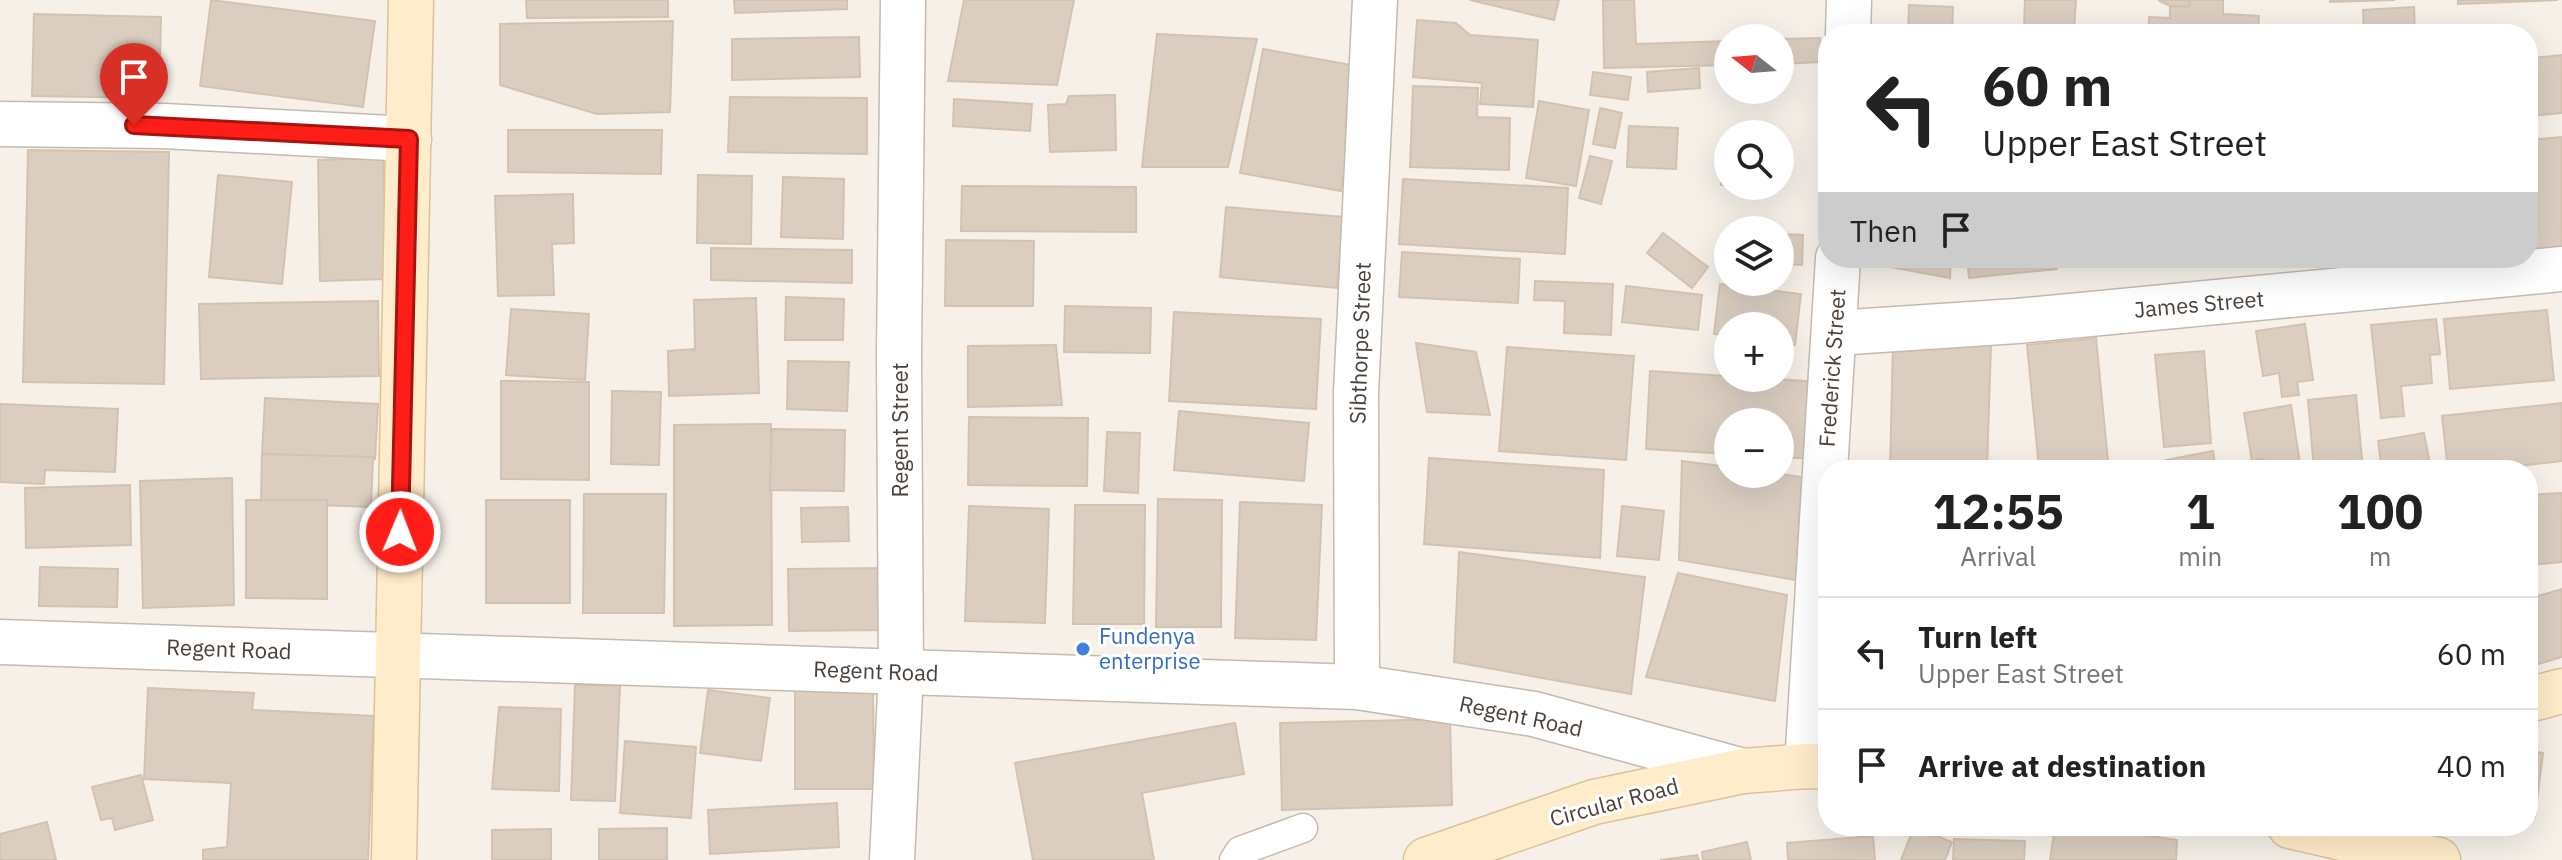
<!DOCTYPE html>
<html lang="en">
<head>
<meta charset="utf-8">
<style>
  :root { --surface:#fff; --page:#f6f6f6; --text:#222; --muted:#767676; --line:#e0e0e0 }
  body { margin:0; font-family:"IBM Plex Sans",sans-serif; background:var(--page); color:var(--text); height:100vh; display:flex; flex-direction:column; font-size:30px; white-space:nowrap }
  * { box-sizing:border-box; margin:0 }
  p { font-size:26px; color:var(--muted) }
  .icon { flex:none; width:44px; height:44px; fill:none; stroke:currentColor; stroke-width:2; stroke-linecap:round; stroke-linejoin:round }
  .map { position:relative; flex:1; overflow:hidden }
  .details { position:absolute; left:1818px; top:460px; width:720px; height:376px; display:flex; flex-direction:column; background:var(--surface); border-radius:32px; box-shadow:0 8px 32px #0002 }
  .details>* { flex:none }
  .banner { position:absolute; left:1818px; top:24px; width:720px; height:244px; border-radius:32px; box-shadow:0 8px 32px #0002; background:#fff; color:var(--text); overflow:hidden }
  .needle { width:52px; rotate:287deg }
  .tools { position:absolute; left:1714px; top:24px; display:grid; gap:16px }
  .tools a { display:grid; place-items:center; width:80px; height:80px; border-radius:50%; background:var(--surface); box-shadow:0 8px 32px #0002; font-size:40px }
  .pin { position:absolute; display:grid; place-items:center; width:68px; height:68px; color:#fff; margin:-82px -34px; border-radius:50% 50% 50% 0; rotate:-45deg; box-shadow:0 0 8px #0007 }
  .pin .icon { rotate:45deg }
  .me { position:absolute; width:88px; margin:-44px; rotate:1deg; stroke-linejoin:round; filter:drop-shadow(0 0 6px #0008) }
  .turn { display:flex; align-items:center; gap:28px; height:168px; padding:0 32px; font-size:36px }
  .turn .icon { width:104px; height:104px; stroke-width:2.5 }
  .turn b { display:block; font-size:56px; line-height:68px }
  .then { display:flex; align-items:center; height:76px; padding:0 32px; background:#0003; gap:16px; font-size:30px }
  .eta { display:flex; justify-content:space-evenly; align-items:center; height:136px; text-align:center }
  .eta b { font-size:48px; font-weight:800; line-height:56px }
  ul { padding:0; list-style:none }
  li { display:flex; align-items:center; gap:24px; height:112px; padding:0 32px; border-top:2px solid var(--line) }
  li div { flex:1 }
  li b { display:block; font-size:30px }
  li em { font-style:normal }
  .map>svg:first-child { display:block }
</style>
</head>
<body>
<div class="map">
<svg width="2562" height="860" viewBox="0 0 2562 860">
  <rect width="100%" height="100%" fill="#f6f0e9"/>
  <g fill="#dbcec1" stroke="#d4c2b0" stroke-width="2">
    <polygon points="211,0 375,21 363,107 200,86"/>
    <polygon points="526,0 668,0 668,17 527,18"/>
    <polygon points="734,0 847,0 847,9 735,13"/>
    <polygon points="964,0 1074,0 1057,85 948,81"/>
    <polygon points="1470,0 1559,0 1554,20"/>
    <polygon points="1603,0 1634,0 1636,44 1728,41 1728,65 1604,68"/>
    <polygon points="2025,0 2076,0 2074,30 2024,27"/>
    <polygon points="2158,0 2190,0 2189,7 2170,6"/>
    <polygon points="2190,0 2223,0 2223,14 2259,16 2258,34 2148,34 2149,17 2170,18 2170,6 2189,7"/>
    <polygon points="2330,0 2395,0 2330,2"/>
    <polygon points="2458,0 2558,0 2458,4"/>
    <polygon points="1909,5 1953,7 1952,34 1908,34"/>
    <polygon points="2414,7 2415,34 2364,34 2363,10"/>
    <polygon points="34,14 161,17 159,98 32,96"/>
    <polygon points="1417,20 1456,23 1470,35 1538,40 1533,107 1480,104 1482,83 1413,77"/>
    <polygon points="673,21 670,112 597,114 500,85 500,24"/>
    <polygon points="1157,34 1257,39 1228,167 1142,167"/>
    <polygon points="859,37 860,77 732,80 732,39"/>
    <polygon points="1820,38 1821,62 1780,64 1780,39"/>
    <polygon points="1263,49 1362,67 1341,191 1240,173"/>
    <polygon points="2562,55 2562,113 2528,116 2528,71 2532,58"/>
    <polygon points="1699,68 1700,88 1648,92 1647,72"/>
    <polygon points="1593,72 1631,77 1628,100 1590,95"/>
    <polygon points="1413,86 1478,88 1477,117 1510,118 1509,170 1410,167"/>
    <polygon points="1115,95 1116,150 1050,152 1048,105 1066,104 1069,96"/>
    <polygon points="730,97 867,98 867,154 728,152"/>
    <polygon points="954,99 1032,104 1030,131 953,126"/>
    <polygon points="1539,101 1589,110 1576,186 1526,178"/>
    <polygon points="1600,108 1622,113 1615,148 1593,144"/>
    <polygon points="1629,126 1678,128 1676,169 1627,167"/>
    <polygon points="508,130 662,130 661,174 508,172"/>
    <polygon points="2562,137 2562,251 2528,254 2528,140"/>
    <polygon points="1722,149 1728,149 1728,185 1721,185"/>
    <polygon points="28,150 169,152 164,384 23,382"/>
    <polygon points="1590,156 1612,161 1601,204 1579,198"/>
    <polygon points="383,158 386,279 320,281 318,160"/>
    <polygon points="218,175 292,182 282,284 209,277"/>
    <polygon points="698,175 752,176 751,244 697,243"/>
    <polygon points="783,177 844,179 843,239 781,237"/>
    <polygon points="1403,179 1568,188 1565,254 1399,244"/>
    <polygon points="962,186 1136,187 1136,232 961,231"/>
    <polygon points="573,194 574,243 552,244 554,295 498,296 495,196"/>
    <polygon points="1226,207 1344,217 1337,288 1220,277"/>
    <polygon points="1663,233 1708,267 1692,288 1647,253"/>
    <polygon points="1780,234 1803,235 1802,265 1780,264"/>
    <polygon points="946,240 1034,241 1033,306 945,306"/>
    <polygon points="711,248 852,250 852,283 711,280"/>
    <polygon points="1402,252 1520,259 1518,303 1399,297"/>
    <polygon points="1875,258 1951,258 1950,278 1874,264"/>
    <polygon points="1967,258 2056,258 2057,269 1969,278"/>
    <polygon points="1535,281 1613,284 1611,335 1564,333 1565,301 1534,300"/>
    <polygon points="1720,284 1801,294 1795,345 1780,343 1780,326 1728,326 1728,336 1714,334"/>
    <polygon points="1626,286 1702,295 1698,330 1622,322"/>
    <polygon points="786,297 844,299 843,340 785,340"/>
    <polygon points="756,298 759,393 669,396 668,351 695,349 694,300"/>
    <polygon points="378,301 379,376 201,379 199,304"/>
    <polygon points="1065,306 1151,308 1150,353 1064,352"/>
    <polygon points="511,309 589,314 585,380 506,375"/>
    <polygon points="2547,310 2554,380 2450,389 2444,319"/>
    <polygon points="1174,312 1321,319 1316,409 1169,401"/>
    <polygon points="2436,319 2440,354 2430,355 2432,383 2401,386 2404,416 2381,418 2371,325"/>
    <polygon points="2305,324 2313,380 2297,382 2299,395 2282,397 2279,373 2263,376 2256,331"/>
    <polygon points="2096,338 2108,461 2039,468 2027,345"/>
    <polygon points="1893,341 1991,344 1987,470 1890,470"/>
    <polygon points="1416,343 1476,352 1490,415 1427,412"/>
    <polygon points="1056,345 1062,405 968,407 968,346"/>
    <polygon points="1507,347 1634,356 1626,460 1499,451"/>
    <polygon points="2204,351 2211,443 2164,447 2155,355"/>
    <polygon points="788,361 849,362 847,411 787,409"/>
    <polygon points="1650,371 1820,382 1816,459 1780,457 1780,422 1728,422 1728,454 1646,449"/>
    <polygon points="501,381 589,382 589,480 501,479"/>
    <polygon points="612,391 661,392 659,465 611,464"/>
    <polygon points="2356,395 2363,470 2314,470 2308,400"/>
    <polygon points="265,398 378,404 375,459 262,454"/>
    <polygon points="2562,403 2562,461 2510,467 2510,470 2448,470 2442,416"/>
    <polygon points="0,404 118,409 115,472 45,470 44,484 0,482"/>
    <polygon points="2291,405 2301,470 2266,470 2264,459 2252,461 2244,413"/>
    <polygon points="1179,411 1309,423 1304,481 1174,470"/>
    <polygon points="969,417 1088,418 1087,486 968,485"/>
    <polygon points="771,424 772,625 674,626 674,425"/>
    <polygon points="772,429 845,430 844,491 770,490"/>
    <polygon points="1107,432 1140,433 1138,493 1104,491"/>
    <polygon points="2424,433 2431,470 2382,470 2378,441"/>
    <polygon points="2213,451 2216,470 2168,470 2166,460"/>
    <polygon points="262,454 373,457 371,507 261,503"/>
    <polygon points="1429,458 1604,470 1600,558 1424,544"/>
    <polygon points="1682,461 1728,467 1728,474 1780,474 1802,477 1796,580 1679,560"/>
    <polygon points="232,478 234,605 143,608 140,481"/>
    <polygon points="130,485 131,545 26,548 25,488"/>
    <polygon points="2562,493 2562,562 2528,565 2528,495"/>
    <polygon points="584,494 666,494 664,613 583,613"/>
    <polygon points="1158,499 1222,500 1221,627 1156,627"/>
    <polygon points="246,500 327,500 327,599 246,598"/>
    <rect x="486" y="500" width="84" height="103"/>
    <polygon points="1240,502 1322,505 1316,640 1235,638"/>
    <polygon points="1075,505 1145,505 1144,624 1073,624"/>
    <polygon points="969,506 1049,509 1045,623 965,621"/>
    <polygon points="1622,506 1664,511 1659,560 1617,556"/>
    <polygon points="848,507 849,541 802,542 801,508"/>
    <polygon points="1459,552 1645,577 1631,694 1454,662"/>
    <polygon points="40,567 118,569 117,607 39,606"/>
    <polygon points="882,568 883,630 789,631 788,569"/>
    <polygon points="1678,573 1787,595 1775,701 1646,677"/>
    <polygon points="2562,589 2562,657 2528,667 2528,599"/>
    <polygon points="575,685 620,686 615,801 571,800"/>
    <polygon points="148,688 254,693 252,710 374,716 368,860 203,860 203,850 227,847 231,783 144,779"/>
    <polygon points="708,690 770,698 761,761 700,753"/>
    <polygon points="873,690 874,789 795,789 795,691"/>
    <polygon points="499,707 561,709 559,791 492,789"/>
    <polygon points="1450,719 1452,805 1282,810 1280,723"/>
    <polygon points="1235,723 1244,774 1142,793 1154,860 1033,860 1015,763"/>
    <polygon points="625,741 696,747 691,818 620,813"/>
    <polygon points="2528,751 2543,753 2535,817 2528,817"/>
    <polygon points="141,775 153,820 115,830 112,818 101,820 92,787"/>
    <polygon points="837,803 839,847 710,854 708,810"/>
    <polygon points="47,822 56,860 0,860 0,834"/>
    <polygon points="2055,826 2086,826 2177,840 2176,860 2050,860"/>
    <polygon points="1914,827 1952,842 1945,860 1901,860"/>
    <polygon points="667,828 667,860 599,860 599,829"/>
    <polygon points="551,829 551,860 492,860 492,830"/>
    <polygon points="1873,836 1875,860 1788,860 1787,843"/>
    <polygon points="1954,839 2025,841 2024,860 1953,860"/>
    <polygon points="1747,842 1751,860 1703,860 1702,852"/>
    <polygon points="1697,855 1699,860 1660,860"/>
  </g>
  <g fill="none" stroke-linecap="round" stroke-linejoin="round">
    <g stroke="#c5baae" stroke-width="31">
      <polyline id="lane" points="1234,860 1240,851 1303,828"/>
    </g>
    <g stroke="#c5baae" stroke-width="47">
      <g id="street">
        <polyline points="1848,34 1849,0"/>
        <polyline points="0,124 164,126 409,139"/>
        <polyline points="1835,333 2017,321 2562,269"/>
        <polyline points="0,642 1357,687 1534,714 1743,771"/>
        <polyline points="1357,687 1356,393 1375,0"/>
        <polyline points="1807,766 1838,258"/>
        <polyline points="892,860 901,672 899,354 903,0"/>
      </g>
    </g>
    <g stroke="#dcc298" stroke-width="47">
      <g id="secondary">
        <polyline points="2528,700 2562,691"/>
        <polyline points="2290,826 2438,860"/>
        <polyline points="394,860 411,0"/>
        <polyline points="1426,860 1594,802 1743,771 1807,766 1828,767"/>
      </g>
    </g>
    <use href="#lane" stroke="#fff" stroke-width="28"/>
    <use href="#street" stroke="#fff" stroke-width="44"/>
    <use href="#secondary" stroke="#ffecca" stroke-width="44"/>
  </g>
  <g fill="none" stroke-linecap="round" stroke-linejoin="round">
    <g stroke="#a6140f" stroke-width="20">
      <polyline id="route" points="134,125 409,139 400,532"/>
    </g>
    <use href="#route" stroke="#ff1e17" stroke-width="14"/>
  </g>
  <circle fill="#3f7fe0" stroke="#fff" stroke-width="3" cx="1083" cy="649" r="8"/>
  <g text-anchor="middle" stroke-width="6" stroke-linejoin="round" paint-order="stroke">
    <g font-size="22" fill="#4a4037" stroke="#fff">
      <text transform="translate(2199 304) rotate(-5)" y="8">James Street</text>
      <text transform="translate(1360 343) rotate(-88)" y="8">Sibthorpe Street</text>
      <text transform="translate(1832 368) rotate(-86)" y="8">Frederick Street</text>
      <text transform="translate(900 430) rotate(-90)" y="8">Regent Street</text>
      <text transform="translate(229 649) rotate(2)" y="8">Regent Road</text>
      <text transform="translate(876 671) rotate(2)" y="8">Regent Road</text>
      <text transform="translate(1521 716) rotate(12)" y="8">Regent Road</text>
      <text transform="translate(1614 802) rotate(-15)" y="8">Circular Road</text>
    </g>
    <g font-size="22" fill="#366cbe" stroke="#fff" text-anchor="start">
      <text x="1099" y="644">Fundenya<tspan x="1099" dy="25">enterprise</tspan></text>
    </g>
  </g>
</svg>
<div class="tools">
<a><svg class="needle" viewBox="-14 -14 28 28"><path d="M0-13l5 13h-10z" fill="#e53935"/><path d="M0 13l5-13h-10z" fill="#767676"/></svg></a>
<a><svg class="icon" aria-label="search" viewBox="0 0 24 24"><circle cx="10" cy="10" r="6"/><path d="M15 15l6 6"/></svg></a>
<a><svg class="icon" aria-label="layers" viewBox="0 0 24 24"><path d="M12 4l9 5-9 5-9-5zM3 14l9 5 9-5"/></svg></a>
<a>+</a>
<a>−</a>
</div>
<div class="pin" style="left:134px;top:125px;background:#d93025"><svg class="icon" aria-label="arrive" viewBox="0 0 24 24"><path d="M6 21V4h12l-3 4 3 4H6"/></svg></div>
<svg class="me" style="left:400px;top:532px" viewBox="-20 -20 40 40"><circle r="17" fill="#ff1e17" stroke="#fff" stroke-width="3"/><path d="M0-11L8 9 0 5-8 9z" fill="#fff"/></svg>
<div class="banner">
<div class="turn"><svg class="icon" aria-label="left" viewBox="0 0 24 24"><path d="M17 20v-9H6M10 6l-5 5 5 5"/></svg><div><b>60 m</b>Upper East Street</div></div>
<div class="then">Then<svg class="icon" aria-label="arrive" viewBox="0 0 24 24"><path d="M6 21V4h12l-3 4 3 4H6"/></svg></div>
</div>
<section class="details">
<div class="eta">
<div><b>12:55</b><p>Arrival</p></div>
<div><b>1</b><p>min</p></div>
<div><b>100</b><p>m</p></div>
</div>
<ul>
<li><svg class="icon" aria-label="left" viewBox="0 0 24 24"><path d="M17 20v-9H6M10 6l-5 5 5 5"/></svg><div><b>Turn left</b><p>Upper East Street</p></div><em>60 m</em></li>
<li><svg class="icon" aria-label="arrive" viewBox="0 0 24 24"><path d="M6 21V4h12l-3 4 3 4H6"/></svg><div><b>Arrive at destination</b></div><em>40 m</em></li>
</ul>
</section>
</div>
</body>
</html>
